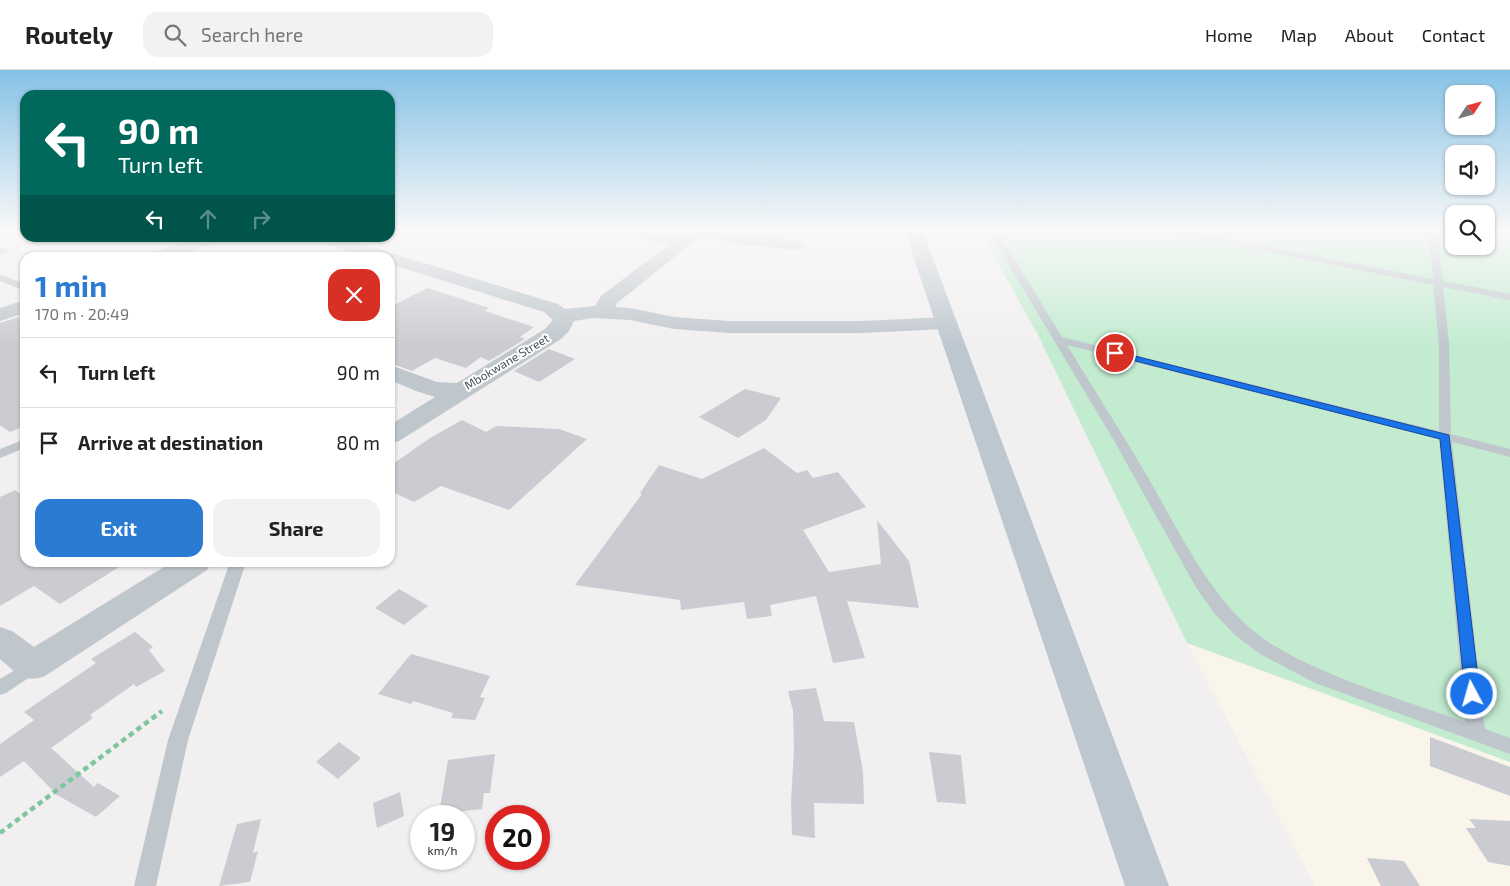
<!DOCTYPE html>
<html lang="en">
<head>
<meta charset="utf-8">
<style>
  :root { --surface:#fff; --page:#f2f2f2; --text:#222; --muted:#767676; --line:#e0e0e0; --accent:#2a7bd1 }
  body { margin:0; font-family:"Exo 2",sans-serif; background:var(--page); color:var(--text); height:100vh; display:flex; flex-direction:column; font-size:19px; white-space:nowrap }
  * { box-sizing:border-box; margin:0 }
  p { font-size:16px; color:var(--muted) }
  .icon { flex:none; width:28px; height:28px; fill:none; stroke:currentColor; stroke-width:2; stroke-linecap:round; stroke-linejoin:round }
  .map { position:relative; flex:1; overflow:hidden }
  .side { position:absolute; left:20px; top:182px; width:375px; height:315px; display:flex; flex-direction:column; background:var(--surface); border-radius:15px; box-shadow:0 1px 4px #0004 }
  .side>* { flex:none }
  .banner { position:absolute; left:20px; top:20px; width:375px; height:152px; border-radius:15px; box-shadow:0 1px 4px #0004; background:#00695c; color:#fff; overflow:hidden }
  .needle { width:32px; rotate:54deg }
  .buttons { position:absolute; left:1445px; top:15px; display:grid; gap:10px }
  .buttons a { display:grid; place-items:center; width:50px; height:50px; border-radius:10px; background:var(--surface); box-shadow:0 1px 4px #0004; font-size:25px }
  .speed { position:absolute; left:410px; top:735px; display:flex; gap:10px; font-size:25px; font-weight:700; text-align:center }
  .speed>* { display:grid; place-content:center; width:65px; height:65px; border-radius:50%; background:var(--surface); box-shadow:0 1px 4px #0004; line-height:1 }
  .speed small { font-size:12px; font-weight:400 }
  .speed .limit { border:8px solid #d22; background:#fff; color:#111 }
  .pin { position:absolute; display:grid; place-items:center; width:42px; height:42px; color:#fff; margin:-21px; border:2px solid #fff; border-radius:50%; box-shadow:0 1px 5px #0007 }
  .me { position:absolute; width:55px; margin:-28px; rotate:354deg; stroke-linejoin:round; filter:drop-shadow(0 0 4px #0008) }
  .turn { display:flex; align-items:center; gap:18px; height:105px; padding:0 15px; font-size:22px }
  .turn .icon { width:65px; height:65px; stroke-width:2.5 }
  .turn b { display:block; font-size:35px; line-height:42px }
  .lanes { display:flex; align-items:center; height:48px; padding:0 15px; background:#0003; justify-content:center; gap:25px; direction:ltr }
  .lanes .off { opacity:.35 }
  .round { display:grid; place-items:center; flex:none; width:52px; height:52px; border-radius:15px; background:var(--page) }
  .headline { display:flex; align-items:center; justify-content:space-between; height:85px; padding:0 15px }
  h1 { font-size:30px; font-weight:700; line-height:38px; color:var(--accent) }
  .button { display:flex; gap:10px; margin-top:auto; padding:10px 15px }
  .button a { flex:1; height:58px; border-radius:15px; background:var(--accent); color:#fff; font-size:20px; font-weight:700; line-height:58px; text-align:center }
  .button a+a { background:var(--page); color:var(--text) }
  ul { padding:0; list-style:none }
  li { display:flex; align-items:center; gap:15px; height:70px; padding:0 15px; border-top:1px solid var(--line) }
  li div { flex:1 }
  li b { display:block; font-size:19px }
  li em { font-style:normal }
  header { display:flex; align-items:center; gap:30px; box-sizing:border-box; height:70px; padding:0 25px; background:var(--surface); border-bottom:1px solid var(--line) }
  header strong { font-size:24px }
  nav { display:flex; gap:28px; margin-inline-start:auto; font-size:18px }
  .search { width:350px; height:45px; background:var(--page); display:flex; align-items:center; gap:12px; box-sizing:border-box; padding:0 18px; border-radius:15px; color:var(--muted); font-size:19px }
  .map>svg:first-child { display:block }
</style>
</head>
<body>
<header>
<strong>Routely</strong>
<div class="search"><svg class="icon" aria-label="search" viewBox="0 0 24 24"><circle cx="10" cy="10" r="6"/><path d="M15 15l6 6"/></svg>Search here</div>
<nav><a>Home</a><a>Map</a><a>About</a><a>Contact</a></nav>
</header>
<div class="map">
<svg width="1510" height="816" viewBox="0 0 1510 816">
  <rect width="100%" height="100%" fill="#f2eff0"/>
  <polygon fill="#faf5eb" points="1187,573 1510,692 1510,816 1315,816"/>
  <polygon fill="#c2ebd0" points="980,162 1454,162 1454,176 1486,176 1486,162 1510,162 1510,692 1187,573 1037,263"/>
  <g fill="#caccd1">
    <polygon points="427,218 465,230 489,238 485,241 534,257 520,267 525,269 489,291 481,287 466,298 435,288 412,301 390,293 390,237"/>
    <polygon points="25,245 25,356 10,362 0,355 0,253"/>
    <polygon points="549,279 575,289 539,312 514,301"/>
    <polygon points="745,319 781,328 766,350 738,368 699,347"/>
    <polygon points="462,350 486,362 496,356 559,359 587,369 509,440 441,416 414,432 390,421 390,396 430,368"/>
    <polygon points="764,378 797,403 807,400 813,408 838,402 866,437 803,460 829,502 881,494 877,450 909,491 919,538 847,531 865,588 833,593 816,526 770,535 772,546 747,549 744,532 681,540 680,530 575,515 642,424 640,423 659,395 702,409"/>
    <polygon points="15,420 25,427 25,492 127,492 60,534 34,516 0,536 0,427"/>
    <polygon points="399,519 428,536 404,555 375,538"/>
    <polygon points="135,562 153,577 149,580 165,601 136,617 134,614 90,645 93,648 51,678 94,717 98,713 120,726 96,747 57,725 24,691 0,707 0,674 34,650 24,642 96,593 91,589"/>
    <polygon points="411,584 490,606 480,627 485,628 475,650 451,648 453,643 413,631 411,634 378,624"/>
    <polygon points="816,618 824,651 854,652 863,702 864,734 814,733 815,768 792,765 791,732 794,679 793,641 788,621"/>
    <polygon points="1430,667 1510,697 1510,726 1430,696"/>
    <polygon points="339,672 361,688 338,709 316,692"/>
    <polygon points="929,682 961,685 966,734 937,732"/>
    <polygon points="495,684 490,723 484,723 482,739 439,744 448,690"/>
    <polygon points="400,722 404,746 377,758 373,733"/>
    <polygon points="261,749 253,783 258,781 250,812 219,816 237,754"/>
    <polygon points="1469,749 1510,751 1510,796 1488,792 1466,758 1476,758"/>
    <polygon points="1367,788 1404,791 1420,816 1381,816"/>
  </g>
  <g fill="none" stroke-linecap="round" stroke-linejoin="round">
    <polyline stroke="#7dc69e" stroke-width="4.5" stroke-dasharray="5.5 4" stroke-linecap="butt" points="0,763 162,641"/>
    <g fill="#bfc7cd" fill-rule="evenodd">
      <path d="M989 162H998L1062 267 1439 361V274L1433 215 1170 162H1190L1433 209 1429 162H1437L1443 211 1510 224V230L1443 217 1449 274 1451 364 1510 379V387L1452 372 1485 659 1510 668V684L1315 613 1260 584 1236 566 1215 544 1197 519 1113 369ZM1067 275 1439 369 1465 652C1401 629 1332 610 1273 575 1214 539 1180 462 1146 404 1120 360 1093 318 1067 275Z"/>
      <polygon points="4,178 9,181 0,186 0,179"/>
      <polygon points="0,204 25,214 25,221 0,211"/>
      <polygon points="25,369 25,378 0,388 0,379"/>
      <polygon points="230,492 246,492 188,670 156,816 134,816 168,670"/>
      <polygon points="33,589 39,591 42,596 39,601 6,623 0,625 0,609"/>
    </g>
    <g fill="#bfc7cd" fill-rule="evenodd">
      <polygon points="634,162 663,162 679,167 684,162 733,162 796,170 802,171 805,175 802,179 796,180 744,175 701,166 617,233 615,237 630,238 674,247 729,251 862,251 946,247 953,249 957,253 953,257 946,259 862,263 729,263 674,259 630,250 593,248 574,251 569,261 561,269 399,371 390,374 390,355 435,327 416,321 390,310 390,295 437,312 457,313 545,259 553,250 544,242 390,194 390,188 369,188 319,172 317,168 342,168 558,234 565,239 595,236 601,226 668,175 636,166"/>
      <polygon points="196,168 220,168 217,172 175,188 148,188 150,184"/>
      <polygon points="25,230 25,243 0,251 0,238"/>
      <path d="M172 492H211L207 500 45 606C23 614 17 603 0 589V557L12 561 34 577Z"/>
    </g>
    <polygon fill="#bdc7cf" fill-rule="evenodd" points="905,162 923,162 1169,816 1125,816"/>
  </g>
  <linearGradient id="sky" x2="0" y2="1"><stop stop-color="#86c2e6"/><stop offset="0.58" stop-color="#f9f8f8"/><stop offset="1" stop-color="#f9f8f8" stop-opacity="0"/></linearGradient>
  <rect width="1510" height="277" fill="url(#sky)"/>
  <polygon fill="#1a73e8" stroke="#114b97" points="1112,281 1115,281 1449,365 1480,624 1478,629 1472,631 1467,629 1465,624 1440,369 1112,285"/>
  <g text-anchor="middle" stroke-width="4" stroke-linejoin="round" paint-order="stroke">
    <g font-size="12" fill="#49535b" stroke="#fff">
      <text transform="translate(507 292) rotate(-31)" y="4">Mbokwane Street</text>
    </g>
  </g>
</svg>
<div class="buttons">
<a><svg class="needle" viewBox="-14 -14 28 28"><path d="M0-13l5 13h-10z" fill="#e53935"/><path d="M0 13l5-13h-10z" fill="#767676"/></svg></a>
<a><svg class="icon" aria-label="sound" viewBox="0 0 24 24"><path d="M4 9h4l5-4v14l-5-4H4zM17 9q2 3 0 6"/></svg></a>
<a><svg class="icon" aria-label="search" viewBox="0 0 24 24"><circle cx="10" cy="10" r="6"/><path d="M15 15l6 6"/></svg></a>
</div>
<div class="speed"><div>19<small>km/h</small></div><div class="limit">20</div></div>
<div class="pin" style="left:1115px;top:283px;background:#d93025"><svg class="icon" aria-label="arrive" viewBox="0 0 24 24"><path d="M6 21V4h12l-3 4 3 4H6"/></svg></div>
<svg class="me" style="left:1472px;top:624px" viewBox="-20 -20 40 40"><circle r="17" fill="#1a73e8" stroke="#fff" stroke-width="3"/><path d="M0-11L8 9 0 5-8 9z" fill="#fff"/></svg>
<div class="banner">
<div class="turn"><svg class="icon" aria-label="left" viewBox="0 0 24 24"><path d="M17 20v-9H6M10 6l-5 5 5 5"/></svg><div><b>90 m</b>Turn left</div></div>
<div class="lanes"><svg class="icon" aria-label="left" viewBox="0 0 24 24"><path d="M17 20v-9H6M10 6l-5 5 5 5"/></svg><svg class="icon off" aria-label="ahead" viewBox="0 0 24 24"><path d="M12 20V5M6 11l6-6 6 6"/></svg><svg class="icon off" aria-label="right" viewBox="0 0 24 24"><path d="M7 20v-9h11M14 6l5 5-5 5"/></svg></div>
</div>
<section class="side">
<div class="headline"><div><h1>1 min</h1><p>170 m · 20:49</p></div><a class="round" style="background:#d93025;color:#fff"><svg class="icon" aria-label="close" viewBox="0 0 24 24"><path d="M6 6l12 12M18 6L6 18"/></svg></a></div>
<ul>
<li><svg class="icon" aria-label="left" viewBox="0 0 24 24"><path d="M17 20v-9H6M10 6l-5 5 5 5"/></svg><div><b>Turn left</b></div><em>90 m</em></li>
<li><svg class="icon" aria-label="arrive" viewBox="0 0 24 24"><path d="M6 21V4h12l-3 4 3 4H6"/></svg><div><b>Arrive at destination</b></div><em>80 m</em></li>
</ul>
<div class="button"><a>Exit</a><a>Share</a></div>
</section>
</div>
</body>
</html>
